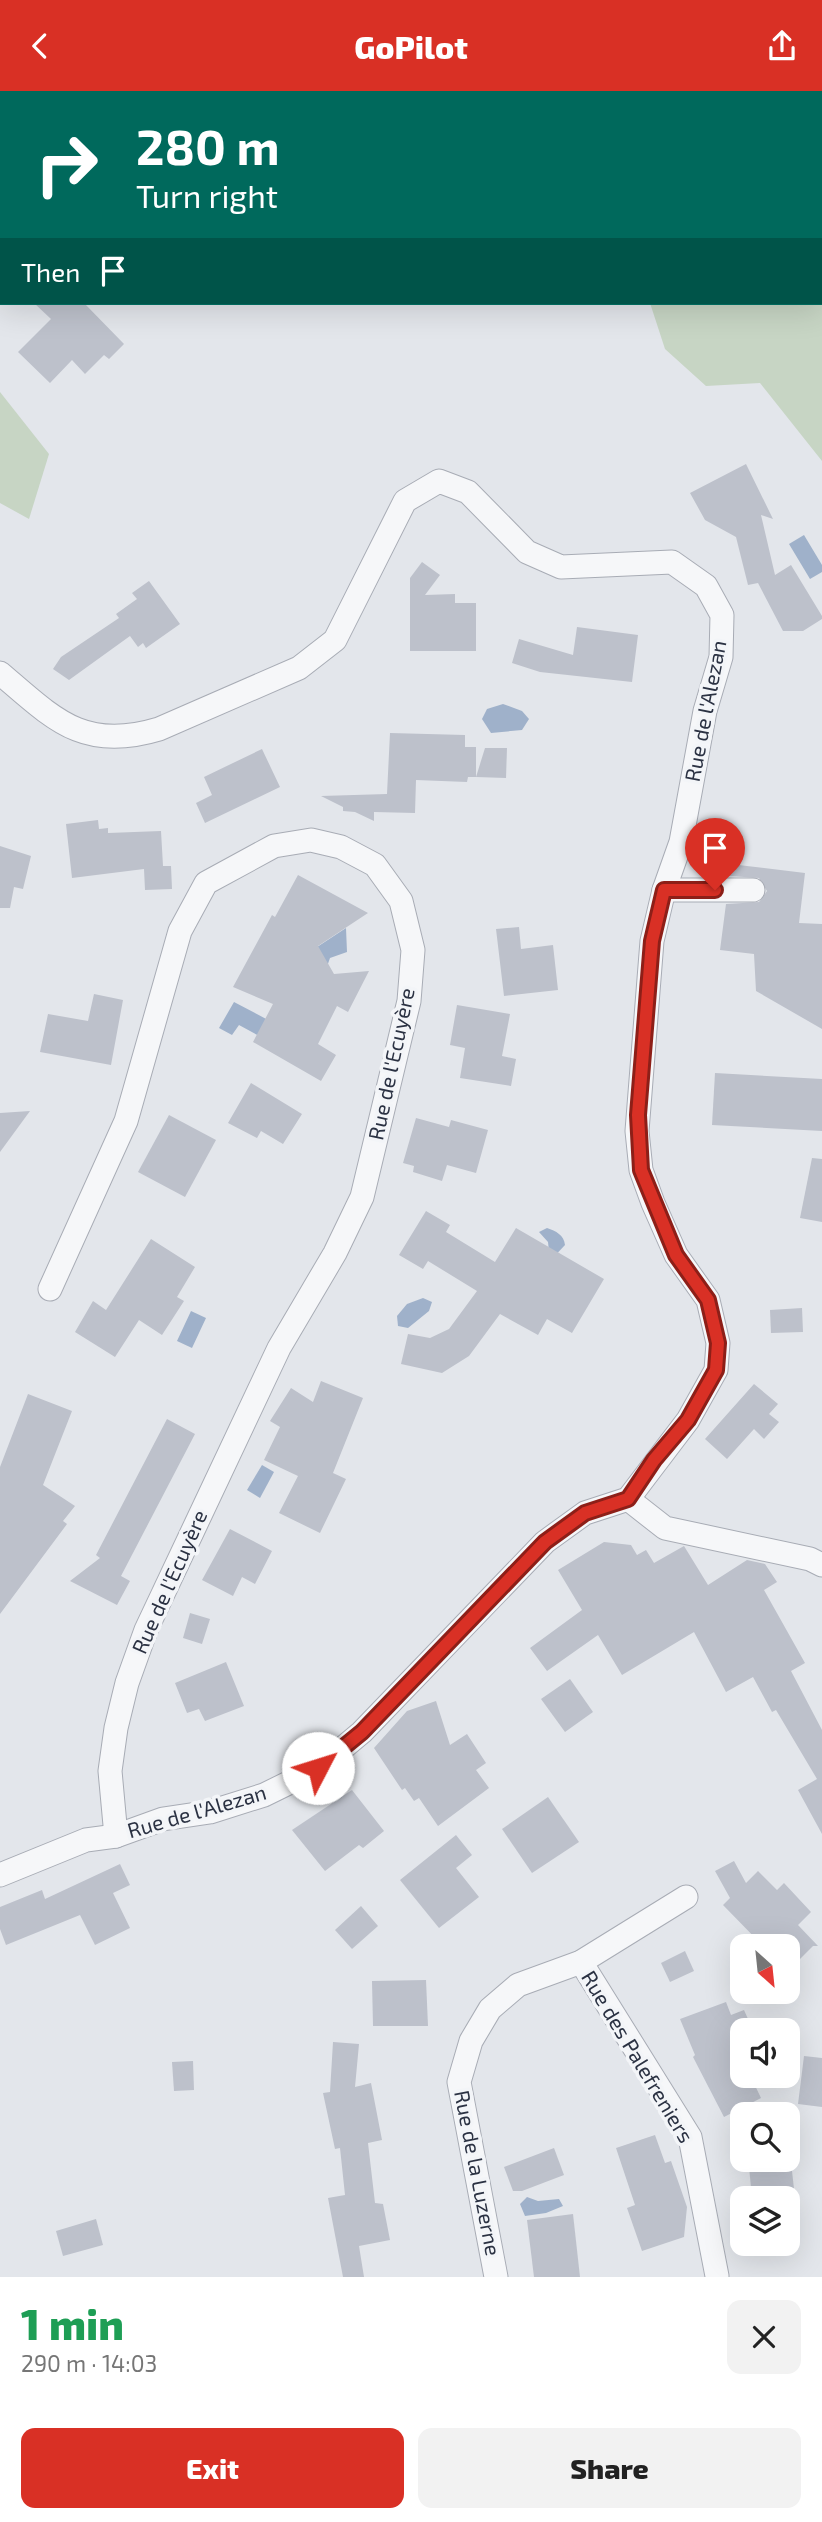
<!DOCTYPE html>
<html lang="en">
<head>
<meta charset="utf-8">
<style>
  :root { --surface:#fff; --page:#f2f2f2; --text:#222; --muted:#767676; --accent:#d93025 }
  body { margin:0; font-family:"Exo 2",sans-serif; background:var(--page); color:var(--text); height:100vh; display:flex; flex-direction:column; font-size:26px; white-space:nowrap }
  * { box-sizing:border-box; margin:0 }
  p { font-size:23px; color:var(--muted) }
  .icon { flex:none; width:38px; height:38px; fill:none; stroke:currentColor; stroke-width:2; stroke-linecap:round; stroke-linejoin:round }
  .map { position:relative; height:2186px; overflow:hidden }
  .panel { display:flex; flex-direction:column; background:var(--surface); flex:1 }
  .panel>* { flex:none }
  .guide { position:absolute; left:0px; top:0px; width:822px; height:214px; box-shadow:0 7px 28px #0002; background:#00695c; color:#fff; overflow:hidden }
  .needle { width:46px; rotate:153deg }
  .fabs { position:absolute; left:730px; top:1843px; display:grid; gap:14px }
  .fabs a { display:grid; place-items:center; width:70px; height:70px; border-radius:14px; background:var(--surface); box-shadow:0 7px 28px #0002; font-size:35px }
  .pin { position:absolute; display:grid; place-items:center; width:60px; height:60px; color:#fff; margin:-72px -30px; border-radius:50% 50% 50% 0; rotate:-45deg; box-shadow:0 0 7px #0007 }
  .pin .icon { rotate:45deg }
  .me { position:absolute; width:77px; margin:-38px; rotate:50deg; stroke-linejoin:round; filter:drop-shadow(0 0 5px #0008) }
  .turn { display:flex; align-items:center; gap:24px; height:147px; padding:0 21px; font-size:32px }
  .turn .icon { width:91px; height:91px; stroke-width:2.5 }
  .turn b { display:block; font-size:49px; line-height:60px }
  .then { display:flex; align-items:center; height:66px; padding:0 21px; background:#0003; gap:14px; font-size:26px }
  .round { display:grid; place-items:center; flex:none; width:74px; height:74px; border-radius:14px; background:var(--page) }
  .head { display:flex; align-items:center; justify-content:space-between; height:119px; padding:0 21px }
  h1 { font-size:42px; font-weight:800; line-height:52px; color:#1e9e55 }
  .primary-button { display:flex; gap:14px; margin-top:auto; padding:14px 21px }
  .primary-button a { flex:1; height:80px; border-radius:14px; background:var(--accent); color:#fff; font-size:28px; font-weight:800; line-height:80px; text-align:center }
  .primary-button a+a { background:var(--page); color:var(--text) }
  header { display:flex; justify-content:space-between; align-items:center; height:91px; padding:0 21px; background:var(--accent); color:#fff; font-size:32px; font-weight:800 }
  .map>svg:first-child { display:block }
</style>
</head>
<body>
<header><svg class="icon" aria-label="back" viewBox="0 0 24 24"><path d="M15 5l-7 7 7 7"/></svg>GoPilot<svg class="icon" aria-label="share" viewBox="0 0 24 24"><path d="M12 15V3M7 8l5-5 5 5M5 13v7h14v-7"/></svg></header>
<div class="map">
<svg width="822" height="2186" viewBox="0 0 822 2186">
  <rect width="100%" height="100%" fill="#e3e6eb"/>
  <g fill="#c7d5c4">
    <polygon points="543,0 822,0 822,370 760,292 706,295 665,258 650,212 821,212 821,2"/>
    <polygon points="0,301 49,363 29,428 0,412"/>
  </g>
  <g fill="#9fb1ca">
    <polygon points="804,444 822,474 822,481 810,488 789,453"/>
    <polygon points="503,613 522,620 529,628 522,639 491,642 482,628 487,618"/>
    <polygon points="346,837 347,861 330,867 324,884 311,860"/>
    <polygon points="234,911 270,930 261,946 239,934 232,944 219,937"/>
    <path d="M547 1137C556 1140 564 1144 565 1154L550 1170 548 1151 539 1141Z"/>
    <polygon points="423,1207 432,1211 429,1220 408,1237 398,1235 397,1225 407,1213"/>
    <polygon points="191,1220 206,1227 192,1257 177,1250"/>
    <polygon points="262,1374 274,1381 260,1407 247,1399"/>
    <polygon points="527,2106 538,2110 559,2108 563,2115 546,2122 525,2125 520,2113"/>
  </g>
  <g fill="#bdc1cb">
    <polygon points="34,212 84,212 124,253 109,268 104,264 85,283 72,269 50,292 18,261 51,228"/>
    <polygon points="746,373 773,428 761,424 775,484 791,474 822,525 822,528 803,540 783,540 758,492 748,494 736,446 705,429 690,402"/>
    <polygon points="422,471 440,484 425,504 455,503 455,512 476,512 476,560 410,560 410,487"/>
    <polygon points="149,490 180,533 146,557 143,552 138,556 130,545 69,589 53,578 61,566 119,527 116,523 137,508 132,502"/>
    <polygon points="577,536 638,544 632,591 540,581 512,572 519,548 573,564"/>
    <polygon points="390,642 465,644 465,656 476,656 476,686 468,686 467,691 416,689 415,722 374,721 374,730 355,721 343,720 343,716 321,705 387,703"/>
    <polygon points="485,657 507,657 506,687 476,686"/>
    <polygon points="262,658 280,696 205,732 196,712 212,704 204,686"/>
    <polygon points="98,729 99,738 108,737 108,742 161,740 163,775 171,775 172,798 145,799 144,778 72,787 66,733"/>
    <polygon points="0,755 31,765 23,798 14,796 10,817 0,817"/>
    <polygon points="730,773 805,782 799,832 822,833 822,938 756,900 754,863 720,859 726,813 759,811 767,800 759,787 729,785"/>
    <polygon points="298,784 368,822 318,855 334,883 369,880 348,921 337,915 318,953 336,964 321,990 253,951 273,913 233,896 272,824 275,826"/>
    <polygon points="519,836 521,858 553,854 558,899 504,905 496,838"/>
    <polygon points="94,903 123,909 111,974 40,961 48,923 88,930"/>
    <polygon points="457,914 510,923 502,965 516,968 511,995 460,987 465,957 450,954"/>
    <polygon points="715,982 822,988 822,1040 712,1034"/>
    <polygon points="251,992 302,1023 283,1053 261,1040 257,1047 228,1032"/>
    <polygon points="30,1020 0,1061 0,1022"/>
    <polygon points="169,1024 216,1049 185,1106 138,1081"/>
    <polygon points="416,1027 449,1036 451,1029 488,1039 476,1082 447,1074 442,1090 413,1081 414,1075 403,1072"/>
    <polygon points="812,1067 822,1068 822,1131 800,1127"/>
    <polygon points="426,1120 450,1134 446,1141 495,1171 516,1137 604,1188 572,1242 547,1228 538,1244 500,1223 469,1265 442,1282 401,1273 408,1243 430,1247 449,1238 477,1200 428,1170 423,1178 399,1164"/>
    <polygon points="151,1148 195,1176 177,1206 184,1210 162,1244 139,1229 115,1266 75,1241 93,1210 106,1219"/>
    <polygon points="802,1217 803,1241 771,1242 770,1219"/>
    <polygon points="321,1290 363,1307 333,1382 346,1388 320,1442 279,1422 298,1385 264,1369 280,1336 270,1330 291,1297 313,1311"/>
    <polygon points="754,1293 778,1313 769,1323 779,1331 764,1348 754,1338 727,1368 705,1348"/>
    <polygon points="28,1303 72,1320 43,1394 75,1415 63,1430 67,1433 0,1523 0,1376"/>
    <polygon points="167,1328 195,1343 121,1485 130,1490 117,1514 70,1490 100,1467 96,1464"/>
    <polygon points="230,1438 272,1460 255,1493 242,1486 233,1505 202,1489"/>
    <polygon points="604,1451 631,1454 637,1464 646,1459 654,1472 684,1455 708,1494 747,1469 765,1473 777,1491 764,1499 805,1572 791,1580 822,1639 822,1743 798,1699 817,1688 776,1619 772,1621 753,1586 726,1601 694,1541 622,1584 598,1544 547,1580 530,1557 582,1519 558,1479"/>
    <polygon points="190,1522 210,1528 202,1553 183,1547"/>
    <polygon points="226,1571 244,1615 205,1630 199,1618 187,1622 175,1592"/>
    <polygon points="570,1588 593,1621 565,1641 541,1608"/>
    <polygon points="436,1610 450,1654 467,1643 486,1672 476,1679 489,1697 438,1735 419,1707 414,1710 405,1697 402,1699 374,1657 407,1620"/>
    <polygon points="352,1699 384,1740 363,1757 359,1754 325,1780 292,1739"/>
    <polygon points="548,1706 579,1751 532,1782 502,1738"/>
    <polygon points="456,1744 472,1764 456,1777 479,1806 439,1837 400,1789"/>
    <polygon points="734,1770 746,1792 758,1780 777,1799 784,1792 811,1821 798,1834 818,1855 813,1855 788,1880 788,1855 763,1855 723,1814 730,1807 715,1780"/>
    <polygon points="120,1773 130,1794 113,1802 130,1837 95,1854 80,1824 6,1854 0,1838 0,1816 42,1799 45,1808"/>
    <polygon points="361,1815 378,1835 352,1858 335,1839"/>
    <polygon points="685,1860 694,1880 670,1891 661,1872"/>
    <polygon points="426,1889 428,1935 373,1935 372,1890"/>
    <polygon points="726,1911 731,1924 744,1919 752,1937 742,1939 742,1984 750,1984 761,2007 724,2026 693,1966 695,1964 680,1928"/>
    <polygon points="333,1951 359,1953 355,1996 371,1992 382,2049 368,2052 375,2112 383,2113 390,2149 359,2155 364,2186 343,2186 328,2107 345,2104 340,2057 335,2058 323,2002 330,2001"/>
    <polygon points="804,1965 822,1967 822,2016 798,2013"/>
    <polygon points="193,1970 194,1999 174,2000 172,1971"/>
    <polygon points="655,2044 665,2072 671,2070 687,2116 684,2146 642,2160 627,2117 635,2114 616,2057"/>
    <polygon points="554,2057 564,2084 522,2100 513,2100 504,2076"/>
    <polygon points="791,2071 795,2107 752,2107 749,2076"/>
    <polygon points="573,2123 580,2186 534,2186 527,2129"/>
    <polygon points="96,2128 103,2154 63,2165 56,2140"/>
  </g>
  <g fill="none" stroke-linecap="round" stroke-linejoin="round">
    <g stroke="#a8acb5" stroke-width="25">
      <g id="street">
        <path d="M0 582C54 628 83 661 159 638L299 577 335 549 405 410 439 390 468 401 527 461 561 476 672 471 706 495 722 524 721 566 705 620 681 751 664 799 652 850 637 1040 641 1079 653 1112 676 1164 708 1209 718 1252 716 1279 688 1329 628 1408 585 1422 545 1451 362 1641 319 1677 264 1704 210 1721 163 1728 116 1745 86 1749 0 1784"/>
        <polyline points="664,799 753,799"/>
        <polyline points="50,1198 126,1030 180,840 206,792 274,755 311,749 341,756 375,774 401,810 413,859 409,910 362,1106 335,1162 279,1257 146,1539 127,1592 116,1637 110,1680 116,1745"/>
        <polyline points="628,1408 665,1437 810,1468 822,1474"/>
        <polyline points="581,1871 690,2046 717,2185"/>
        <polyline points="496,2186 459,1991 471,1950 490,1918 518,1894 581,1871 686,1806"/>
      </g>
    </g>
    <use href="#street" stroke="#f6f7f9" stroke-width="23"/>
  </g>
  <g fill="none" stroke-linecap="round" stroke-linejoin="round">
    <g stroke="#8d1f18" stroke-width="18">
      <polyline id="route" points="318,1677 362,1641 545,1451 585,1422 628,1408 654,1369 688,1329 716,1279 718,1252 708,1209 676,1164 641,1079 638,1024 652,850 664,799 715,799"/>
    </g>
    <use href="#route" stroke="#d93025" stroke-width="12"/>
  </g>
  <g text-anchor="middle" stroke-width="7" stroke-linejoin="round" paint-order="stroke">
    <g font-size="21" fill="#2b3243" stroke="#f3f5f8">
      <text transform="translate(706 620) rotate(-79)" y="7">Rue de l'Alezan</text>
      <text transform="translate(392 973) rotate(-78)" y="7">Rue de l'Ecuyère</text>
      <text transform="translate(170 1491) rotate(-66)" y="7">Rue de l'Ecuyère</text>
      <text transform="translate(197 1721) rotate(-16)" y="7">Rue de l'Alezan</text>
      <text transform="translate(637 1966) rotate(59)" y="7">Rue des Palefreniers</text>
      <text transform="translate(477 2082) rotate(79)" y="7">Rue de la Luzerne</text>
    </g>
  </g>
</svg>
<div class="fabs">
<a><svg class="needle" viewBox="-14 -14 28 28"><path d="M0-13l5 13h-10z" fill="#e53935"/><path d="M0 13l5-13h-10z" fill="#767676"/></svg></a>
<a><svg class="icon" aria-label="sound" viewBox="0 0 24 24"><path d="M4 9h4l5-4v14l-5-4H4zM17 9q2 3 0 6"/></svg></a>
<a><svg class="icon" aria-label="search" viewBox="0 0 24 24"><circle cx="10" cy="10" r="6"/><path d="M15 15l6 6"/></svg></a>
<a><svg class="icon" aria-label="layers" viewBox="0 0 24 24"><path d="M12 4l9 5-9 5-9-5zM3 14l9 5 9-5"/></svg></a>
</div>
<div class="pin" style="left:715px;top:799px;background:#d93025"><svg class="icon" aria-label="arrive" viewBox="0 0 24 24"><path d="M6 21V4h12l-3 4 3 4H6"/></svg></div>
<svg class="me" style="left:318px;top:1677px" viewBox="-20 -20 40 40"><circle r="19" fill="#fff"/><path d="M0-13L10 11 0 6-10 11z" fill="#d93025"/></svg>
<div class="guide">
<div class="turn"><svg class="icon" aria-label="right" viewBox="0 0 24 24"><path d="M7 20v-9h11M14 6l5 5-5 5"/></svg><div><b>280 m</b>Turn right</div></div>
<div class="then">Then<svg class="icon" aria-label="arrive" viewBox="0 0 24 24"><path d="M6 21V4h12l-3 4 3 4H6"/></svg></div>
</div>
</div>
<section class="panel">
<div class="head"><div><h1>1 min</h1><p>290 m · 14:03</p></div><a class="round"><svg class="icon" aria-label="close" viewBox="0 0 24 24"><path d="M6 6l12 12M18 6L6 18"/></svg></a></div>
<div class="primary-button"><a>Exit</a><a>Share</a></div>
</section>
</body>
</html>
